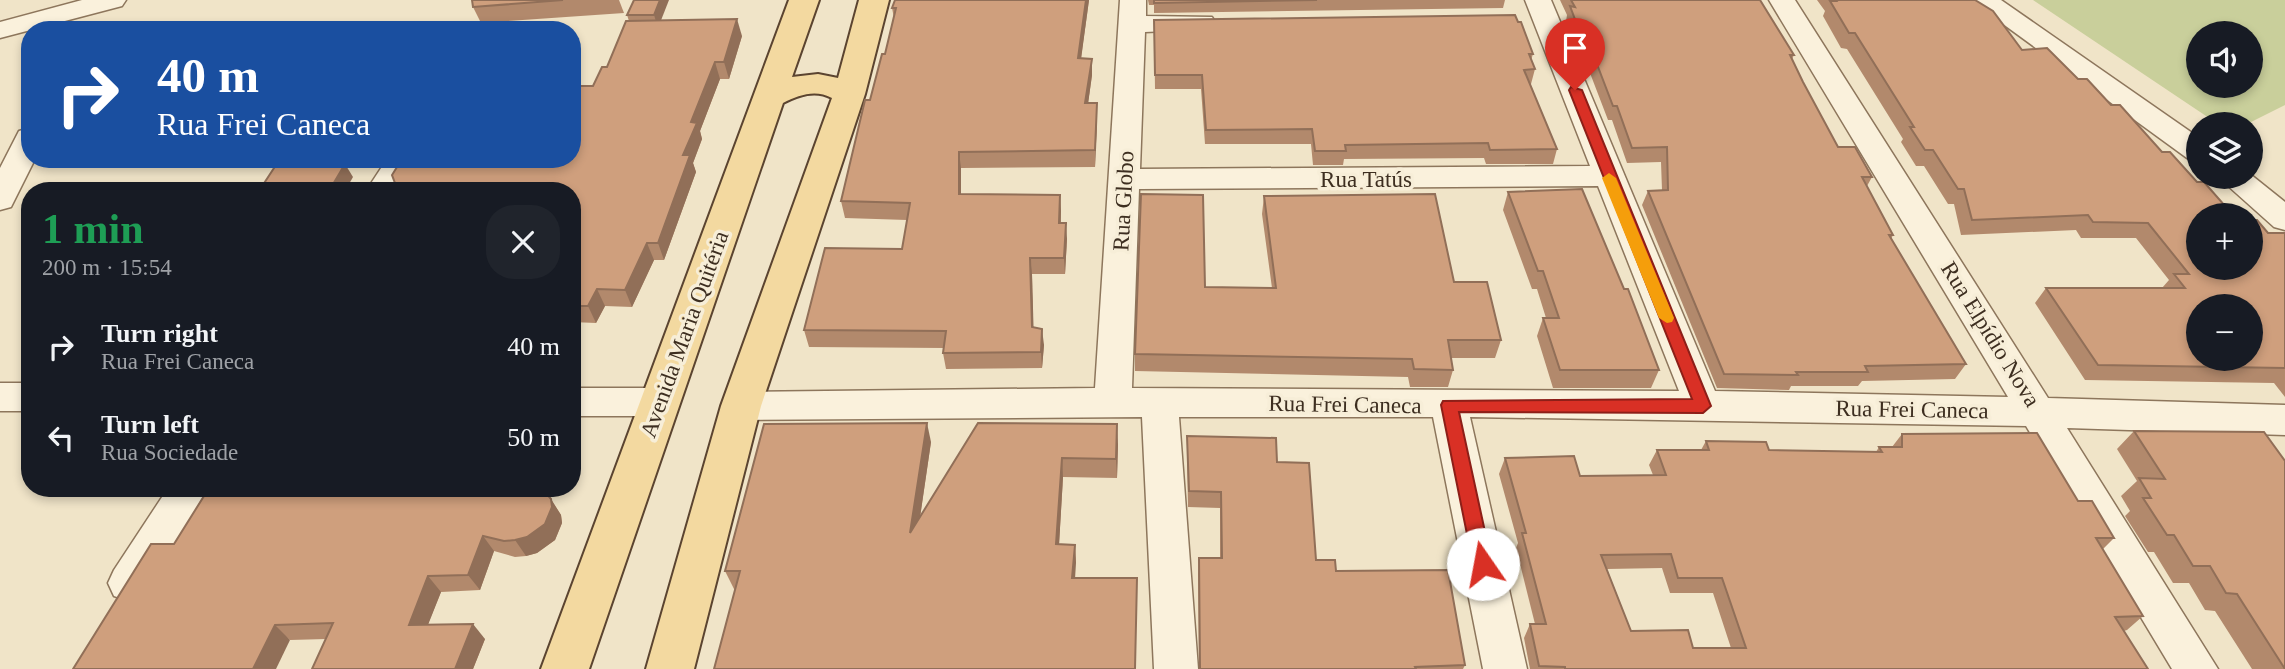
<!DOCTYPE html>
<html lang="en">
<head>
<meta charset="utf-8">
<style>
  :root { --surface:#171b24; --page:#20242c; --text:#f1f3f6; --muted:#9ea1a6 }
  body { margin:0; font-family:"Times New Roman",serif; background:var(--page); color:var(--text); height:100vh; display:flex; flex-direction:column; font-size:26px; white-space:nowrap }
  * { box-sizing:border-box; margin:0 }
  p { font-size:23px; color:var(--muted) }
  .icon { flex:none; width:38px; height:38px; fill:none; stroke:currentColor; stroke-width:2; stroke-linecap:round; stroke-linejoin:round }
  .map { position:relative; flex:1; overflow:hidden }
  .panel { position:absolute; left:21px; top:182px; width:560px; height:315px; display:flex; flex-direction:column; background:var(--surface); border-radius:28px; box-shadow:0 4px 10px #0003 }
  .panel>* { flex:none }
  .hud { position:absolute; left:21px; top:21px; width:560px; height:147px; border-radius:28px; box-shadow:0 4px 10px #0003; background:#1a4fa0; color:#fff; overflow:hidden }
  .buttons { position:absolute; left:2186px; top:21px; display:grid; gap:14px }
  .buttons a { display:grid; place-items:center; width:77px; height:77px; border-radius:50%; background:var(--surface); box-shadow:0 4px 10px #0003; font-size:35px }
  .pin { position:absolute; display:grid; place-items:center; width:60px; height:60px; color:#fff; margin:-72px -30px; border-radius:50% 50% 50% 0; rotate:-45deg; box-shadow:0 0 7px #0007 }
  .pin .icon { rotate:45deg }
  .me { position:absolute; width:77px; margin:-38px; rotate:348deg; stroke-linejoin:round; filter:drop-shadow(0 0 5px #0008) }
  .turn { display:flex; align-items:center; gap:24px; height:147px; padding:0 21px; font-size:32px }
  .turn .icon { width:91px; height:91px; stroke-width:2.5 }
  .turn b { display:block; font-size:49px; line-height:60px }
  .round { display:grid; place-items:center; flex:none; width:74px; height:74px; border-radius:28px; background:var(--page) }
  .head { display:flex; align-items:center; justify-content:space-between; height:119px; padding:0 21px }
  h1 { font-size:42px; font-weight:700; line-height:52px; color:#1e9e55 }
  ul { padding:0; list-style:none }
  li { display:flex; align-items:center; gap:21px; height:91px; padding:0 21px }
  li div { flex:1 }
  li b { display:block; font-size:26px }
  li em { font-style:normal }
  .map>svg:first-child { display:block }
</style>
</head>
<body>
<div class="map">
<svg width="2285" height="669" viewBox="0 0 2285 669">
  <rect width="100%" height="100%" fill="#f0e4c8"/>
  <path fill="#c9cf9b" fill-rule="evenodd" d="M2033 0H2285V105L2247 124H2218ZM2198 33H2250V86H2198Z"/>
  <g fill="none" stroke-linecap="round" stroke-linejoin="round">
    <g stroke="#8d765c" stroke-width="3">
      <g id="minor">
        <polygon points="82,0 126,0 122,6 0,38 0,22"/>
        <path d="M1120 0H1146V16L1212 17 1216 23 1212 29 1145 32 1140 169 1590 166 1525 0H1551L1715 391 2008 397 1769 0H1795L2048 398 2285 405V435L2067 428 2218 669H2172L2026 426 1470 417 1527 669H1483L1433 417H1179L1198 669H1154L1142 417 741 420 728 416 723 406 728 396 741 392 1095 388ZM1598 186 1679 391 1132 388 1139 189Z"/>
        <polygon points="1970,0 2001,0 2198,137 2198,161 2187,158"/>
        <polygon points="30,128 30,159 35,159 11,207 0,210 0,168 19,131"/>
        <polygon points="387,159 417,159 398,191 366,191"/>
        <polygon points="2250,174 2285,202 2285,230 2274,227 2218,177 2250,177"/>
        <rect x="0" y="383" width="30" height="28"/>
        <polygon points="572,388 660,388 673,392 678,402 673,412 660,416 572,416"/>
        <polygon points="168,488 208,488 144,596 129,601 114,596 108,583 114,570"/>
      </g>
    </g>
    <g stroke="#5b4430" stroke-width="4">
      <path id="major" d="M789 0H819L792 77 818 74 838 78 859 0H889L865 94 761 406 694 669H646L721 406 832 98C815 89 799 95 783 103L589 669H541Z"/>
    </g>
    <use href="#minor" fill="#faf1dc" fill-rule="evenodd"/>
    <use href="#major" fill="#f3d9a0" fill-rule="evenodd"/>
  </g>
  <g fill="#b2896c" fill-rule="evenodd">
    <polygon points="472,0 619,0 624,13 481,23 473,7"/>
    <polygon points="634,0 661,21 742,36 729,79 720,79 700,131 702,139 693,163 696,172 664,260 654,260 632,307 605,306 596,323 572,322 572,191 593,86 607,67 629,21 627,15"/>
    <polygon points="895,0 1089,0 1081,58 1092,59 1092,75 1088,103 1097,119 1095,167 961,168 961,194 1060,195 1061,223 1067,239 1065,274 1032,274 1033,327 1044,345 1042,368 946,369 943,353 944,348 809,347 804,330 902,249 907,220 845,218 841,201 870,100 885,54 894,18 892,8"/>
    <polygon points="1148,0 1505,0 1503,8 1154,13 1154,5 1149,5"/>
    <polygon points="1560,0 1760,0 1794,55 1792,59 1803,82 1838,147 1872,177 1867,186 1893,235 1891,239 1966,364 1955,379 1862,381 1858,386 1791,386 1789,390 1717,388 1642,205 1648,191 1662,190 1661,162 1627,163 1612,120 1608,120 1585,60 1580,60 1566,21 1567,15"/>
    <polygon points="1817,0 1975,0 2022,50 2198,215 2268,233 2285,233 2285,397 2274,383 2085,380 2035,303 2046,288 2162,288 2169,280 2136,238 2081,238 2076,230 1961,235 1954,204 1948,204 1924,166 1916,166 1901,142 1903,139 1847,49 1841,48 1823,16 1825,11"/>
    <polygon points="1154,20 1518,22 1533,54 1531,60 1535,69 1531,84 1530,84 1557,149 1553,164 1486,164 1484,158 1344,159 1343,165 1313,165 1311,144 1205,144 1201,89 1155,89"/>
    <polygon points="1508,192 1624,289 1659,370 1651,388 1553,388 1537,336 1543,318 1546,318 1537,289 1532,289 1503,210"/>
    <polygon points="1264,196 1454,282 1501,340 1495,358 1451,358 1453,370 1448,387 1410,387 1408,377 1135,371 1135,354 1205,287 1272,288 1262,214"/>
    <polygon points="978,423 1118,444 1117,478 1063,477 1059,544 1075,545 1076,563 734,589 725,571 931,442 920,517"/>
    <polygon points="2134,431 2285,669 2252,669 2215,611 2205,610 2189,583 2173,583 2154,552 2148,552 2125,516 2130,511 2121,496 2137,481 2117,449"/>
    <path d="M1902 434 2078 501 2114 538 2103 549 2143 616 2127 630 2124 631 2148 669H1530L1524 638 1530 624H1535L1516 548 1518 543 1499 474 1505 458 1580 476 1653 475 1649 465 1657 450H1701L1706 441 1769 450 1876 452 1879 447H1892ZM1662 568 1670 593H1713L1731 648H1693L1631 631 1607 569Z"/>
    <polygon points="1187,436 1277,462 1316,560 1336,571 1465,665 1463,669 1199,669 1198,573 1199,558 1220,558 1220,508 1188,507 1187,452"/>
    <polygon points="550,498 561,515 562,523 555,540 537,553 526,556 515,557 494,551 480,590 441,592 428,624 485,639 473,669 312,669 326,639 290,640 174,544"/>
  </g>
  <g fill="#916f58">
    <polygon points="660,0 669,0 658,28 654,15"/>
    <polygon points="1086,0 1089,0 1079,74 1078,58"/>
    <polygon points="737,19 742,36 729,79 724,62"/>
    <polygon points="1092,59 1092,75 1086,119 1085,103"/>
    <polygon points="715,62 720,79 700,131 702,139 693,163 696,172 664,260 658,243 683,155 691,122"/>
    <polygon points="1097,103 1097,119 1095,167 1095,150"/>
    <polygon points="959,152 961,168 961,210 959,194"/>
    <polygon points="345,164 353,177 345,191 329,191"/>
    <polygon points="1060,195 1061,211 1060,239 1059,223"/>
    <polygon points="1066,223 1067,239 1065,274 1064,258"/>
    <polygon points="647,243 654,260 632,307 625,290"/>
    <polygon points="1030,258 1032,274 1034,343 1032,327"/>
    <polygon points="597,289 605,306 596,323 588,306"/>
    <polygon points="1042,329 1044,345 1042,368 1041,352"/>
    <polygon points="927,423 931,442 915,552 910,533"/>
    <polygon points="1117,424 1118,444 1117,478 1116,459"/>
    <polygon points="1062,458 1063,477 1058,563 1056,544"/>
    <polygon points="542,488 554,488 549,501"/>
    <polygon points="551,499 561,515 562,523 555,540 537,553 526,556 515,540"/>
    <polygon points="483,536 494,551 480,590 468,575"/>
    <polygon points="1075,545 1076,563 1074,596 1072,578"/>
    <polygon points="428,576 441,592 422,640 409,625"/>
    <polygon points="473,624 485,639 473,669 455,669"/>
    <polygon points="275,625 290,640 276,669 253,669"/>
  </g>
  <g fill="#cf9f7d" stroke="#916f58" stroke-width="2" fill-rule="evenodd">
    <polygon points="472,0 563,0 473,7"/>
    <polygon points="634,0 660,0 654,15 627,15"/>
    <polygon points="895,0 1086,0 1078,58 1092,59 1085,103 1097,103 1095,150 959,152 959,194 1060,195 1059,223 1066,223 1064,258 1030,258 1032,327 1042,329 1041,352 943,353 946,331 804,330 825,248 902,249 910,203 841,201 865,100 870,100 882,54 885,54 896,8 892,8"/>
    <polygon points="1154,0 1317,0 1154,3"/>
    <polygon points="1571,0 1760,0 1794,55 1790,55 1803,82 1838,147 1855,147 1872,177 1862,177 1893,235 1889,235 1966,364 1865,366 1868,372 1796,372 1798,375 1724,374 1648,191 1668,190 1667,147 1632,148 1617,106 1613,106 1590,46 1585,46 1570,6 1575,7"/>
    <path d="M1835 0H1975L1993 11 2022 50 2047 48 2078 79H2087L2111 105H2120L2162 152H2170L2197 182H2204L2233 215H2198V268H2250V220H2257L2268 233H2285V368L2098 365 2046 288H2185L2174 274H2189L2148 223 2093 222 2088 215 1972 220 1964 189H1958L1933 150H1925L1910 127H1914L1855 33H1849L1830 1H1836ZM2198 306H2250V359H2198Z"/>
    <polygon points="1515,15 1518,22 1521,22 1533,54 1529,54 1535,69 1524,70 1557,149 1490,150 1488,143 1345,145 1346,151 1315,151 1312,129 1206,130 1202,75 1155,75 1154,20"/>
    <polygon points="737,19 724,62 715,62 691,122 697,123 683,155 690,155 658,243 647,243 625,290 597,289 588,306 572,306 572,191 398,191 392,175 402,159 572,159 572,86 593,86 602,67 607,67 626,21"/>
    <polygon points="345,164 329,191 259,191 276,165"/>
    <polygon points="1582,189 1624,289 1628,289 1659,370 1560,370 1543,318 1559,318 1543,271 1538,271 1508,192"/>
    <polygon points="1141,194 1203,195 1205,287 1276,288 1264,196 1435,194 1454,282 1487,282 1501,340 1448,340 1453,370 1414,369 1412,359 1135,354"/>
    <polygon points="927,423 910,533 978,423 1117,424 1116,459 1062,458 1056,544 1075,545 1072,578 1137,578 1135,669 714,669 740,571 725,571 764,424"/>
    <polygon points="2134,431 2264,432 2285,461 2285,669 2237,594 2226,593 2210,566 2193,566 2174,535 2167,535 2143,498 2151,498 2139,478 2165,479"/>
    <path d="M2037 433 2078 501H2092L2114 538H2096L2143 616 2115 617 2148 669H1565V667L1539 666 1530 624H1546L1522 533H1526L1505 458 1574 456 1580 476 1666 475 1657 450H1709L1706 441 1766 442 1769 450 1882 452 1879 447H1902V434ZM1671 554 1678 578H1722L1746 648H1693L1688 630 1631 631 1601 555Z"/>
    <polygon points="1187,436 1276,438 1277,462 1309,463 1316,560 1335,560 1336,571 1448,570 1465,665 1415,667 1416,669 1200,669 1199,558 1222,558 1221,492 1189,491"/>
    <polygon points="209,488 542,488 551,499 552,507 545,524 527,537 515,540 504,541 483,536 468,575 428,576 409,625 473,624 455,669 312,669 333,623 275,625 253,669 73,669 151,544 174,544"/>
  </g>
  <polygon fill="#d93025" stroke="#8d1f18" stroke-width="2" points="1571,87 1582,90 1711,406 1703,413 1459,412 1492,564 1489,569 1476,569 1473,564 1441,405 1443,401 1692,399 1569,90"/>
  <polygon fill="#f59e0b" points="1609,173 1616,178 1674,318 1672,322 1667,323 1659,318 1602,178"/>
  <g text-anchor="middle" stroke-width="7" stroke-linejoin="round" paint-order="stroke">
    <g font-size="23" fill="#3d2e20" stroke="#f7eed8">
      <text x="1366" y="187">Rua Tatús</text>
      <text transform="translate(1123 201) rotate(-87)" y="8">Rua Globo</text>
      <text transform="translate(684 334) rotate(-70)" y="8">Avenida Maria Quitéria</text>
      <text transform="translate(1991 334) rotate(58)" y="8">Rua Elpídio Nova</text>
      <text transform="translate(1345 404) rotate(1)" y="8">Rua Frei Caneca</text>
      <text transform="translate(1912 409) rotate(1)" y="8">Rua Frei Caneca</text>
    </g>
  </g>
</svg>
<div class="buttons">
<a><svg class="icon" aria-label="sound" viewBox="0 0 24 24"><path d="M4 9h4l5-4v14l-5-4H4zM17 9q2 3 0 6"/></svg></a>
<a><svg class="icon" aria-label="layers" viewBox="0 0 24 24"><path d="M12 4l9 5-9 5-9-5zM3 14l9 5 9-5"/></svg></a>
<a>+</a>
<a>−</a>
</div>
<div class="pin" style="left:1575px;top:90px;background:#d93025"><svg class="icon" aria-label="arrive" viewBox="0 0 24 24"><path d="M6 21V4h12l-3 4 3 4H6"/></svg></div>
<svg class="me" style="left:1483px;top:564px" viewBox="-20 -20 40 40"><circle r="19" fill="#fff"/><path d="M0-13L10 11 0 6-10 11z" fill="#d93025"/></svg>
<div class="hud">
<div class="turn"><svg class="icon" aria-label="right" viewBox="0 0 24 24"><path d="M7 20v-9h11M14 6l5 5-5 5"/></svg><div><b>40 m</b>Rua Frei Caneca</div></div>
</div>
<section class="panel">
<div class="head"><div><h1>1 min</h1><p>200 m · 15:54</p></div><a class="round"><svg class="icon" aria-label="close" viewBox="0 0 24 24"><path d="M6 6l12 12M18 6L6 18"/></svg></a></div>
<ul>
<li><svg class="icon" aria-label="right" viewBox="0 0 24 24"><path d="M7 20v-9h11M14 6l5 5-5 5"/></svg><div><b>Turn right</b><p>Rua Frei Caneca</p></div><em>40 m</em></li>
<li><svg class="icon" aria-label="left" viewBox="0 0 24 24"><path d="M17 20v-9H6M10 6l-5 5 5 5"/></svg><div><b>Turn left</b><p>Rua Sociedade</p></div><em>50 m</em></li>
</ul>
</section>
</div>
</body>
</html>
